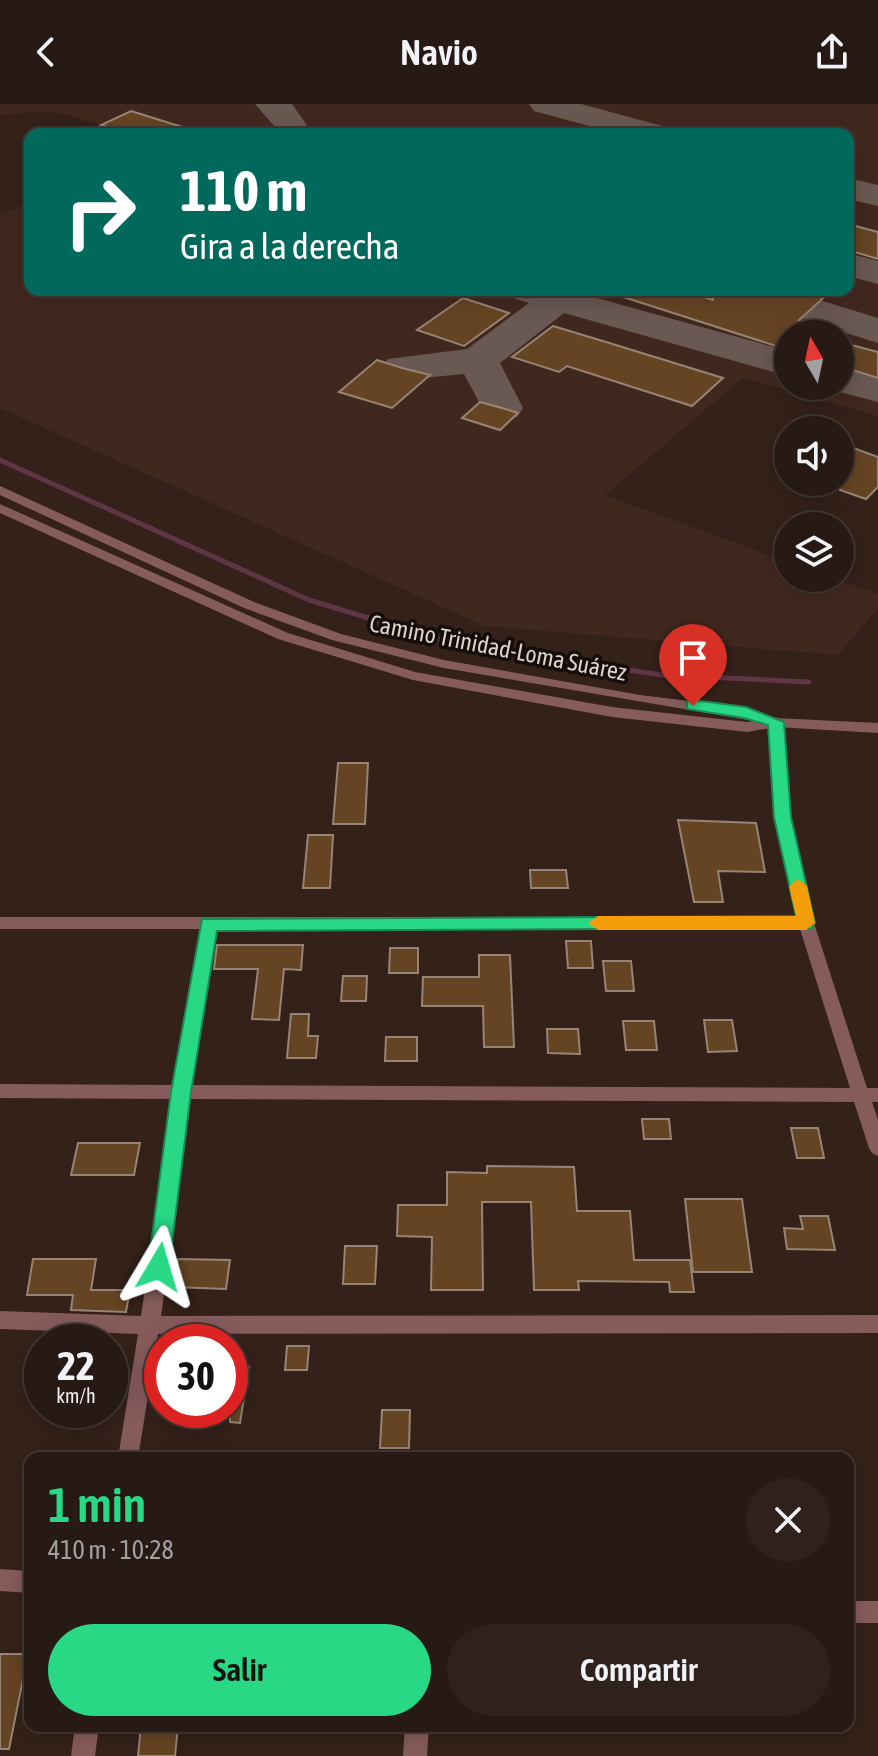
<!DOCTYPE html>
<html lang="es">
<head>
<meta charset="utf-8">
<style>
  :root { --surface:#271914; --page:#2f221d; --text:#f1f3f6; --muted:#a4a0a0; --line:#433834; --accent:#28d885 }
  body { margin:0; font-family:"Asap Condensed",sans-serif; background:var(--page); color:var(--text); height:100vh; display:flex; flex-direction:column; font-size:30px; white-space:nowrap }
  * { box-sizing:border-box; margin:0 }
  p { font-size:26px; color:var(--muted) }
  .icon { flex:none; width:44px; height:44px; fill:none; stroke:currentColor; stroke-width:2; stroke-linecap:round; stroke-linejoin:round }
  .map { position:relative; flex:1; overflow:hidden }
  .sheet { position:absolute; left:24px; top:1348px; width:830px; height:280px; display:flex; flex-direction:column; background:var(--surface); border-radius:16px; box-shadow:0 4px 20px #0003,0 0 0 2px var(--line) }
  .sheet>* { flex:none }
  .banner { position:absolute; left:24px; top:24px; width:830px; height:168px; border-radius:16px; box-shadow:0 4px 20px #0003,0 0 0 2px var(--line); background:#00695c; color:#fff; overflow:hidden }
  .needle { width:52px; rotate:351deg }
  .fabs { position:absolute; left:774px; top:216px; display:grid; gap:16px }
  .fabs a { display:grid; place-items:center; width:80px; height:80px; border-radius:50%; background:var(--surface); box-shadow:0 4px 20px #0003,0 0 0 2px var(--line); font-size:40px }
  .speed { position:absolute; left:24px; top:1220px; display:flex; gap:16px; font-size:40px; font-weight:700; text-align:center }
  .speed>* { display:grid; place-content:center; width:104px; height:104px; border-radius:50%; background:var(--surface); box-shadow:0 4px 20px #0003,0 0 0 2px var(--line); line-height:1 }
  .speed small { font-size:20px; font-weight:400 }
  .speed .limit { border:12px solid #d22; background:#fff; color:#111 }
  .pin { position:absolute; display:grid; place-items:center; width:68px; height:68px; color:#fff; margin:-82px -34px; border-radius:50% 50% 50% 0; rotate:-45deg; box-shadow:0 0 8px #0007 }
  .pin .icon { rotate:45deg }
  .me { position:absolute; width:88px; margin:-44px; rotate:7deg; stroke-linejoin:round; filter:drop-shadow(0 0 6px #0008) }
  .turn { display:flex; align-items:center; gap:28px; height:168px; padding:0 24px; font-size:36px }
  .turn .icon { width:104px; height:104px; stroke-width:2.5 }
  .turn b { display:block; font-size:56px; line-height:68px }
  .round { display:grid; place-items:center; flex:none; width:84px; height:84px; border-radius:42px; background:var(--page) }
  .headline { display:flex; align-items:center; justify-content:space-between; height:136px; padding:0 24px }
  h1 { font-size:48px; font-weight:600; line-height:60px; color:var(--accent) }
  .primary-button { display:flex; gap:16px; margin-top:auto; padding:16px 24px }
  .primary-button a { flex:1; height:92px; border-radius:48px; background:var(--accent); color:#111; font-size:32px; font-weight:600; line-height:92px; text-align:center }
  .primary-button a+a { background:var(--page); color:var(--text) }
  header { display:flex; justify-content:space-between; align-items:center; height:104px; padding:0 24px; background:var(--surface); font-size:36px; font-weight:600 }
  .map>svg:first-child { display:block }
</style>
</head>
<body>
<header><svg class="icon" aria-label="back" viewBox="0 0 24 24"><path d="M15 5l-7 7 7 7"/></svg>Navio<svg class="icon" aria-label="share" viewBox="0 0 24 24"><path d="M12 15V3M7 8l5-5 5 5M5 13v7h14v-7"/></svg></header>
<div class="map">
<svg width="878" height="1652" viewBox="0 0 878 1652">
  <rect width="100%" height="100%" fill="#34211a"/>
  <path fill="#41281f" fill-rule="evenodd" d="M0 0H878V312L743 274 605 391 788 458V474H833L878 490V504L838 551 485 522 0 304V112L30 97V186H848V30H129L68 11 40 7 0 11ZM788 230H840V282H788Z"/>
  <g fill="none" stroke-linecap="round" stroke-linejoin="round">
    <polyline stroke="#603546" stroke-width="5" points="0,356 309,496 458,541 662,571 809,578"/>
    <g fill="#6a5852" fill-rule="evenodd">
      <polygon points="255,0 292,0 313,30 281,30"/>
      <polygon points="529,0 581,0 666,23 670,30 618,30 534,7"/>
      <polygon points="848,74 878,81 878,102 848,95"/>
      <polygon points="848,149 878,157 878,180 848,172"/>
      <polygon points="507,186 568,186 788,247 788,272 564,209 500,259 523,304 517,313 502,317 487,313 464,270 402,276 388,273 382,264 388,255 467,245 529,199 513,194"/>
      <polygon points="729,186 787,186 878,214 878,239 735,194"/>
      <polygon points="840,263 878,273 878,298 825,284 840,282"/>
    </g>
  </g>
  <g fill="#654423" stroke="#968575" stroke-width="2">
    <polygon points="131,7 192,26 192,30 129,30 101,21"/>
    <polygon points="848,120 878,128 878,155 848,146"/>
    <polygon points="615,186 682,186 713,196 714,186 832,186 799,216 805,218 776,242 614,190"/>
    <polygon points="463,194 509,209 464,242 417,226"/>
    <polygon points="553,222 606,238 723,274 692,302 567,262 559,268 512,253"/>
    <polygon points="840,238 878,248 878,274 840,262"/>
    <polygon points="377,256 402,264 430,271 392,304 339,288"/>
    <polygon points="480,298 502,304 518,309 500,326 462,314"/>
    <polygon points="840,339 878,353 878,383 866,395 840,386"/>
    <polygon points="338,659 368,659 365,720 333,720"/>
    <polygon points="678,716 756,719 765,768 718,767 723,798 694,798"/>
    <polygon points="308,731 333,731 330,784 303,784"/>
    <polygon points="530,766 566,766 568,784 531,784"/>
    <polygon points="566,837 591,837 593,864 568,864"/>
    <polygon points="217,841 303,841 301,866 284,865 279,916 252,915 258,865 214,865"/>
    <polygon points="390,844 418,844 418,869 389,869"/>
    <polygon points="479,851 510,851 514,943 484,943 483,902 422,902 423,873 479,873"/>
    <polygon points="603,857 631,857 634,887 606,887"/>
    <polygon points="343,872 367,872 366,897 341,897"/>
    <polygon points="291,910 309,910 308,932 318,932 316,954 287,954"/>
    <polygon points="704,916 732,916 737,947 708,948"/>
    <polygon points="623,917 654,917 657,946 626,946"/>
    <polygon points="547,925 578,925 580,950 548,949"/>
    <polygon points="386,933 417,933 417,957 385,957"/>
    <polygon points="642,1015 669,1015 671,1035 644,1035"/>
    <polygon points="791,1024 818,1024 824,1054 797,1054"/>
    <polygon points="78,1039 140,1039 134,1071 71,1071"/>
    <polygon points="487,1062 574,1063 577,1107 630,1107 634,1156 690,1156 694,1188 670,1188 669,1178 578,1177 579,1186 534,1186 531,1098 482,1098 483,1186 431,1186 432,1133 397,1132 398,1101 447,1101 447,1068 487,1069"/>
    <polygon points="685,1095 742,1095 752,1168 693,1168"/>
    <polygon points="800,1112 828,1112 835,1146 787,1145 784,1124 803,1125"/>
    <polygon points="345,1142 377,1142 375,1180 343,1180"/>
    <polygon points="33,1155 96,1155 91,1186 130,1186 126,1208 71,1206 73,1191 27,1191"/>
    <polygon points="178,1155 230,1156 226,1185 173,1183"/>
    <polygon points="287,1242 309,1242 307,1266 285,1266"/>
    <polygon points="230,1261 249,1263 240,1319 230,1318"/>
    <polygon points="382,1306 410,1306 409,1344 380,1344"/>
    <polygon points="0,1550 28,1550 9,1645 0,1645"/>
    <polygon points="141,1622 178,1622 175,1652 138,1652"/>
  </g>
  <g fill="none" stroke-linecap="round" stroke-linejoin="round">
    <g fill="#865b5c" fill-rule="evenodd">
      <path d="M776 613 783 618 790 713 814 819 867 984H878V998H872L878 1016V1052L872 1049 869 1044 854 998 191 995 161 1212 878 1211V1229L158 1230 138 1354H118L138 1230 0 1225V1207L141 1212 173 995 0 994V980L175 981 200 825H0V813H797L776 713 769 618ZM216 825H800L850 984 193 981Z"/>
      <polygon points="0,1465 30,1467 30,1489 0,1487"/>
      <rect x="848" y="1497" width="30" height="22"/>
      <polygon points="75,1622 99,1622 95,1652 71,1652"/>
      <polygon points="405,1622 429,1622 427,1652 403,1652"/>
    </g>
    <polygon fill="#865b5c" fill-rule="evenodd" points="0,382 254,498 341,530 444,556 640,591 746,604 775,614 878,619 878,629 776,623 747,628 612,613 413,576 278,535 0,409 0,400 288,529 415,568 612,603 747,618 755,617 444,564 332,536 244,504 0,391"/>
  </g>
  <polygon fill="#28d885" stroke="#1a8c56" stroke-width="2" points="693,596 746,603 784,618 791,713 815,819 812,824 217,827 191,988 169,1163 166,1169 159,1172 151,1169 148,1163 171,988 202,815 796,812 774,713 768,621 744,614 687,605 687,598"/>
  <polygon fill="#f59e0b" points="798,775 807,782 815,819 806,826 598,826 588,819 598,812 796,812 789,782"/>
  <g text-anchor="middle" stroke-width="7" stroke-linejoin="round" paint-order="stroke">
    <g font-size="24" fill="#ded1cd" stroke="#150d0a">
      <text transform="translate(498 544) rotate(11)" y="8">Camino Trinidad-Loma Suárez</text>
    </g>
  </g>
</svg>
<div class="fabs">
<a><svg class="needle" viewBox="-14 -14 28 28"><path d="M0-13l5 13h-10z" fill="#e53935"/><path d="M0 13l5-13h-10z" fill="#a4a0a0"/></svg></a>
<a><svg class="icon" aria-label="sound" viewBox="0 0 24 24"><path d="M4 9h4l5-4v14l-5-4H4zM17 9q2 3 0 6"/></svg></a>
<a><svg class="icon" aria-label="layers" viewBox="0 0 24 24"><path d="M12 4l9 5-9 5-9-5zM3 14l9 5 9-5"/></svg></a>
</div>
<div class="speed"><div>22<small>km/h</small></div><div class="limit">30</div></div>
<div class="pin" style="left:693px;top:602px;background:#d93025"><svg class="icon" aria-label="arrive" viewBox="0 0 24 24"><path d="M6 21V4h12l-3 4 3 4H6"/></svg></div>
<svg class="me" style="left:159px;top:1163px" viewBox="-20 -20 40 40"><path d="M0-17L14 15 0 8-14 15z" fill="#28d885" stroke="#fff" stroke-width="4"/></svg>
<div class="banner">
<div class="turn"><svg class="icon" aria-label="right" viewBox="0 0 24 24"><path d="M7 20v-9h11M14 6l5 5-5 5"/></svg><div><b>110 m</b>Gira a la derecha</div></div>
</div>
<section class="sheet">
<div class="headline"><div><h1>1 min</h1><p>410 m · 10:28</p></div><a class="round"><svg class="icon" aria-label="close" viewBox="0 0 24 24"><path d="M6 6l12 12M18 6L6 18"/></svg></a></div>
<div class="primary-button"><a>Salir</a><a>Compartir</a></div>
</section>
</div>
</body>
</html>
